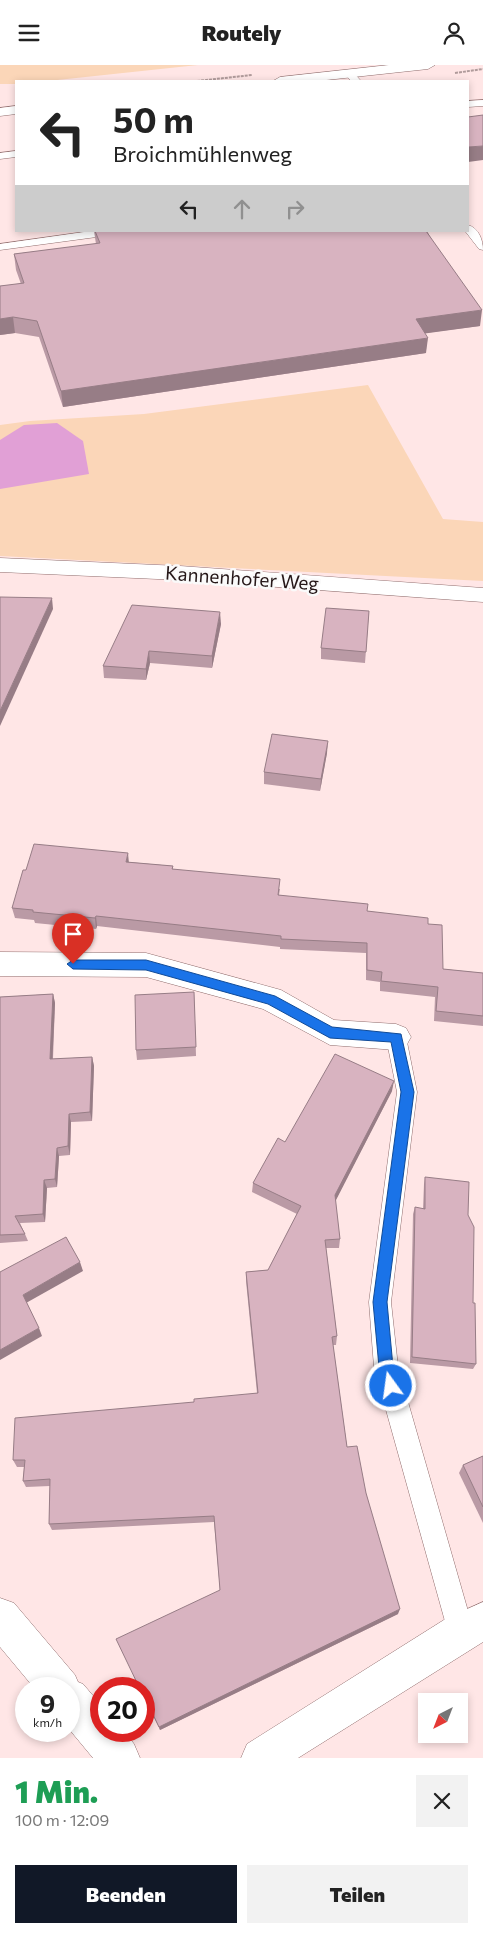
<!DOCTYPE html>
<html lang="de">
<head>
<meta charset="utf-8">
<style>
  :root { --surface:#fff; --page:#f2f2f2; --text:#222; --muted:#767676; --accent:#111827 }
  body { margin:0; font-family:Commissioner,sans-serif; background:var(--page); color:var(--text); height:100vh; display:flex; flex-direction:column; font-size:19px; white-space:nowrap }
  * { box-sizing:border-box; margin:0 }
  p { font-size:16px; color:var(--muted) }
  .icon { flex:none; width:28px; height:28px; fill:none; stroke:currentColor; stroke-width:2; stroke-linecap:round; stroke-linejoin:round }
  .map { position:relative; height:1693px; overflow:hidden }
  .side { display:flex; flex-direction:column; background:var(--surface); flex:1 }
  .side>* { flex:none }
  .guide { position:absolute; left:15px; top:15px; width:454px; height:152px; border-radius:0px; box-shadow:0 2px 8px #0003; background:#fff; color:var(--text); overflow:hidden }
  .needle { width:32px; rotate:222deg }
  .fabs { position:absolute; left:418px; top:1628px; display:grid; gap:10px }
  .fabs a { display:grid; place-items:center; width:50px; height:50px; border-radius:0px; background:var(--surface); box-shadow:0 2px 8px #0003; font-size:25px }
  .speed { position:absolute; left:15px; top:1612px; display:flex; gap:10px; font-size:25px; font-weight:700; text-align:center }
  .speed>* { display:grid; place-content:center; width:65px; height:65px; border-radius:50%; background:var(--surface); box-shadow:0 2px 8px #0003; line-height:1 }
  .speed small { font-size:12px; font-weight:400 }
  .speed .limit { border:8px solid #d22; background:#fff; color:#111 }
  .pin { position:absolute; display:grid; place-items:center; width:42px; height:42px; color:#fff; margin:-51px -21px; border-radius:50% 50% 50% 0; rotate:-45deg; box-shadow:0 0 5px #0007 }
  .pin .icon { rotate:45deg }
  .me { position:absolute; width:55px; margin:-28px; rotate:346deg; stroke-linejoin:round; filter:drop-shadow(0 0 4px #0008) }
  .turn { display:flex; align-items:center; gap:18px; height:105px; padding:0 15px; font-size:22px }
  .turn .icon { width:65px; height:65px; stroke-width:2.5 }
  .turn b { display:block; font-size:35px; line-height:42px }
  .lanes { display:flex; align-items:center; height:48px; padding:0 15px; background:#0003; justify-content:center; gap:25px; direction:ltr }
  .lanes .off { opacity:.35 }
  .round { display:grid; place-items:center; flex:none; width:52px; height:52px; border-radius:0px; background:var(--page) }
  .headline { display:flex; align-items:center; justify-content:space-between; height:85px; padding:0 15px }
  h1 { font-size:30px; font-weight:800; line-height:38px; color:#1e9e55 }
  .button { display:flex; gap:10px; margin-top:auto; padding:10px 15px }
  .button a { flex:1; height:58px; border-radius:0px; background:var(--accent); color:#fff; font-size:20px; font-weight:800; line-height:58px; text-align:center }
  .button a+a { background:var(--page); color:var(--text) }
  header { display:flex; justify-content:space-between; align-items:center; height:65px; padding:0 15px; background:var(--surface); font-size:22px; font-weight:800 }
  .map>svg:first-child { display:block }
</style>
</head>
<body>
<header><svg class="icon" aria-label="menu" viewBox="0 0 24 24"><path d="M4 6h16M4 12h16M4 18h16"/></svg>Routely<svg class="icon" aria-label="person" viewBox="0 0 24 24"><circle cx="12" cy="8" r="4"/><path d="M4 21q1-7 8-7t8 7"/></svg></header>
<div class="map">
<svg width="483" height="1693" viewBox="0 0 483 1693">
  <rect width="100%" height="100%" fill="#ffe6e6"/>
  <g fill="#fbd6b8">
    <polygon points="0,0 198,0 48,16 16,16 16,19 0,19"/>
    <polygon points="368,320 443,454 483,457 483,516 0,491 0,360 30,356 144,349"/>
  </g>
  <polygon fill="#e1a0d6" points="57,358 83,376 89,409 0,424 0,375 24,360"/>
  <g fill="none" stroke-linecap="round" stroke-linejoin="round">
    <g stroke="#906d6d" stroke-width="1">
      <g id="lane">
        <polygon points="347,7 353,7 361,16 351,16 345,9"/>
        <polygon points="483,35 483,41 468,42 468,36"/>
        <polygon points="16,86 16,92 0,94 0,88"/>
        <path d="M468 160C479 163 483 175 483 185L479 184 465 166H468Z"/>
        <polygon points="91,166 110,168 104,171 0,185 0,179"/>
        <polygon points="396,963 403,966 406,972 417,1027 391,1237 398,1302 474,1567 470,1576 461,1580 452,1576 448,1567 374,1302 369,1237 397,1027 386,972 389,966"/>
      </g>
    </g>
    <g stroke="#906d6d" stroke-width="1">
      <g id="street">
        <polygon points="0,493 180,501 483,523 483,537 180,515 0,507"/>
        <polygon points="0,887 146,888 281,925 334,955 396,959 406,963 411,972 406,981 396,985 330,980 263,944 146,912 0,911"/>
        <polygon points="0,1533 14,1538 75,1610 78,1617 83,1619 101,1640 101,1666 124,1666 134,1679 140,1693 93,1693 69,1664 69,1624 35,1624 0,1582"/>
      </g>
    </g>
    <g stroke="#906d6d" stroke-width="1">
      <g id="secondary">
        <polygon points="389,0 435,0 428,4 317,16 273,16 280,12"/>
        <polygon points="16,41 16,49 0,51 0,43"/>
        <polygon points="483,1537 483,1577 298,1693 241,1693 247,1679 447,1553"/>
      </g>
    </g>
    <g stroke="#b09b9b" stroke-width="2" stroke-dasharray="3 1" stroke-linecap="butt">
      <polyline points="455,8 483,4"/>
      <polyline points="197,16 252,10"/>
    </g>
    <use href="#lane" fill="#fff" fill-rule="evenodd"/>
    <use href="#street" fill="#fff" fill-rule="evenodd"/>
    <use href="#secondary" fill="#fff" fill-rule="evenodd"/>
  </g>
  <g fill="#ba9aa5">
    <polygon points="94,166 427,166 480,261 425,268 426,288 63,342 39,272 15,268 0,270 0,221 21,219 16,205 14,189 96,179"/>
    <polygon points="369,546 365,598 321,594 321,583"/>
    <polygon points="221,559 212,603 150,598 146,615 104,613 103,601"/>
    <polygon points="327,688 320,726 264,719 264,707"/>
    <polygon points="129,797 173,801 173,804 280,824 279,830 367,846 428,859 443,904 483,908 483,961 434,956 435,932 380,926 380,917 366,915 366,888 280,884 280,882 97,861 96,864 35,858 34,855 15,853 12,843 26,805"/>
    <polygon points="194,927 196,991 137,995 136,985"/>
    <polygon points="53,929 55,938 53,994 92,992 94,1001 92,1056 71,1057 70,1090 59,1091 57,1122 47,1123 45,1157 20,1158 25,1169 28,1176 0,1178 0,932"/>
    <polygon points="392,1026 335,1136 340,1174 339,1183 326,1183 337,1271 336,1280 333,1280 347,1382 366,1428 398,1549 160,1665 144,1631 220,1525 214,1457 52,1465 49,1459 50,1421 26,1422 23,1416 24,1402 17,1402 13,1395 194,1337 257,1328 246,1216 246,1207 268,1205 297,1149 252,1127 253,1118 285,1077"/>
    <polygon points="425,1112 468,1150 476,1299 473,1304 410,1298 413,1149 415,1142 423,1144 424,1119"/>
    <polygon points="483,1391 483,1458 459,1408 463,1400"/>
  </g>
  <g fill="#977d86">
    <polygon points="483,81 483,95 468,97 468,82"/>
    <polygon points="482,245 480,261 414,270 416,254"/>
    <polygon points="13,252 15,268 0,270 0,254"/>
    <polygon points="428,273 426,288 63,342 61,326"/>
    <polygon points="52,533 53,544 0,661 0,646"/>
    <polygon points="220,547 221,559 212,603 212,591"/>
    <polygon points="149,586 150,598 146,615 146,604"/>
    <polygon points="328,676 327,688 320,726 321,714"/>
    <polygon points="128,788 129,799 126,797"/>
    <polygon points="96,851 97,861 96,864 95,853"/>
    <polygon points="53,929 55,938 52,1003 50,994"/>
    <polygon points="92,992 94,1001 92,1056 90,1047"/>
    <polygon points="394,1016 392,1026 334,1139 335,1130"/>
    <polygon points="69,1049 71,1057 70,1090 68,1081"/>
    <polygon points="57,1083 59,1091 57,1122 55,1114"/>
    <polygon points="44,1115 47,1123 45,1157 43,1149"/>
    <polygon points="80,1197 83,1206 26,1238 23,1230"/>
    <polygon points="39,1263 42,1271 0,1295 0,1285"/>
    <polygon points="400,1544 398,1549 160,1665 159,1662"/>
  </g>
  <g fill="#d8b3c0" stroke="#977d86">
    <polygon points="483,50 483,81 468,82 468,52"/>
    <polygon points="95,166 426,166 482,245 416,254 428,273 61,326 37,256 13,252 0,254 0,221 24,218 14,189 100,178"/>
    <polygon points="0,532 52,533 0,646"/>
    <polygon points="132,540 220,547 212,591 149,586 146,604 103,601"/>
    <polygon points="326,543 369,546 366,587 321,583"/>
    <polygon points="272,669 328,676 321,714 264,707"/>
    <polygon points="34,779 128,788 126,797 173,801 172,804 280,814 278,830 368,839 367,846 428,853 428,859 442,860 443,904 483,908 483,951 436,946 438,922 381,916 382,907 367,905 367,878 281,874 281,871 96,851 95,853 33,847 33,845 12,843 23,805 26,805"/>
    <polygon points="194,927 196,982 136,985 135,930"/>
    <polygon points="53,929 50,994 92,992 90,1047 69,1049 68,1081 57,1083 55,1114 44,1115 43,1149 15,1151 25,1169 0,1170 0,932"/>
    <polygon points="335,989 394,1016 335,1130 340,1174 325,1175 337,1271 332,1272 347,1382 357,1381 366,1428 400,1544 159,1662 144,1631 144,1624 140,1624 116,1574 220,1525 214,1451 49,1459 50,1414 23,1416 25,1395 13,1395 15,1353 194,1337 194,1334 258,1328 246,1207 268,1205 301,1141 253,1118 278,1073 285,1077"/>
    <polygon points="425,1112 469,1117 468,1150 474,1162 473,1238 475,1238 476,1299 412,1292 415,1142 425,1144"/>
    <polygon points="66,1172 80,1197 23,1230 39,1263 0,1285 0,1207"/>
    <polygon points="483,1391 483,1442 463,1400"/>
  </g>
  <polygon fill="#1a73e8" stroke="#114b97" points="73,895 146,895 275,931 332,962 401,969 414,1027 387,1237 393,1302 398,1321 396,1326 391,1328 386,1326 379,1302 373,1237 401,1027 391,977 330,973 268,939 146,905 73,904 67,899"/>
  <g text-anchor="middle" stroke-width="5" stroke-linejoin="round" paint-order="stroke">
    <g font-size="19" fill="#251718" stroke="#fafafa">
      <text transform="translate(242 513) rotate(4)" y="7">Kannenhofer Weg</text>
    </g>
  </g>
</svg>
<div class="fabs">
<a><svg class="needle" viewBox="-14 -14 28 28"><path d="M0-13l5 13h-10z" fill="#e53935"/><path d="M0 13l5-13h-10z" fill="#767676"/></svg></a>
</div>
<div class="speed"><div>9<small>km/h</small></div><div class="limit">20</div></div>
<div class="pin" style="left:73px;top:899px;background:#d93025"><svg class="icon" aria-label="arrive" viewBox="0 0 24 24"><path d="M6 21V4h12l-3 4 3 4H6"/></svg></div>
<svg class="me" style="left:391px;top:1321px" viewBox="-20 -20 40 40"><circle r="17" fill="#1a73e8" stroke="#fff" stroke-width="3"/><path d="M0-11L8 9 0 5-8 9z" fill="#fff"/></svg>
<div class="guide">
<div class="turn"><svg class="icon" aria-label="left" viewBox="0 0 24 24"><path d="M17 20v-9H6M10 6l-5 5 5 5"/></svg><div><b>50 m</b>Broichmühlenweg</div></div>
<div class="lanes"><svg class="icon" aria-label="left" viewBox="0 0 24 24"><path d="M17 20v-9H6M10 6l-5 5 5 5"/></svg><svg class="icon off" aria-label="ahead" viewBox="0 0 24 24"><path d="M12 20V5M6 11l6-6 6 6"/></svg><svg class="icon off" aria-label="right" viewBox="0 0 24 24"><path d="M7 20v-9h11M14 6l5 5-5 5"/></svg></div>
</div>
</div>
<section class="side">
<div class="headline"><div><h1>1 Min.</h1><p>100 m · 12:09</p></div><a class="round"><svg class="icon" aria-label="close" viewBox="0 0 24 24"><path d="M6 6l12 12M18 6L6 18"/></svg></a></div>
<div class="button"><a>Beenden</a><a>Teilen</a></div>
</section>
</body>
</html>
